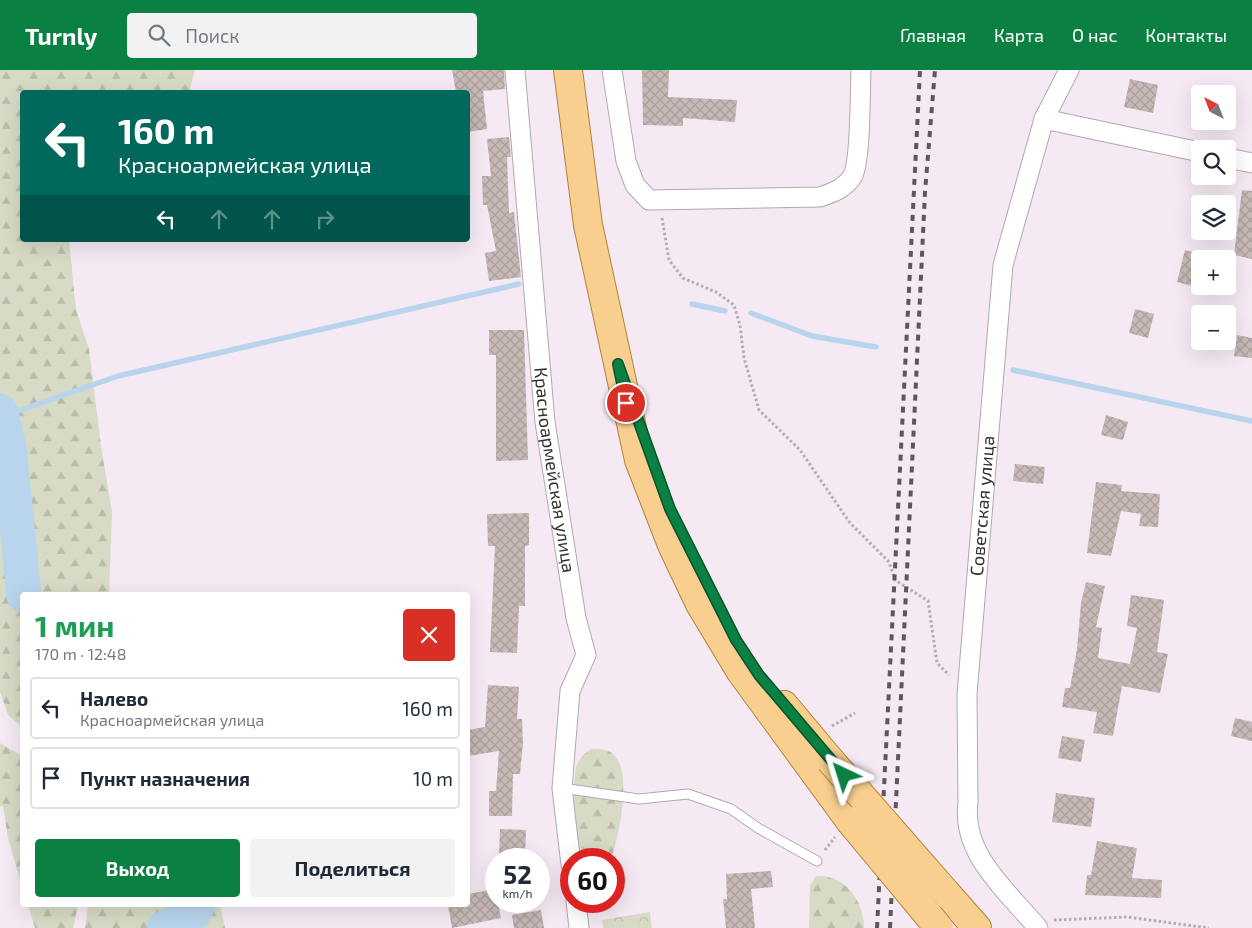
<!DOCTYPE html>
<html lang="ru">
<head>
<meta charset="utf-8">
<style>
  :root { --surface:#fff; --page:#f2f2f3; --text:#1f2937; --muted:#747a83; --line:#e0e1e3; --accent:#0b8043 }
  body { margin:0; font-family:"Exo 2",sans-serif; background:var(--page); color:var(--text); height:100vh; display:flex; flex-direction:column; font-size:19px; white-space:nowrap }
  * { box-sizing:border-box; margin:0 }
  p { font-size:16px; color:var(--muted) }
  .icon { flex:none; width:28px; height:28px; fill:none; stroke:currentColor; stroke-width:2; stroke-linecap:round; stroke-linejoin:round }
  .map { position:relative; flex:1; overflow:hidden }
  .sheet { position:absolute; left:20px; top:522px; width:450px; height:315px; display:flex; flex-direction:column; background:var(--surface); border-radius:5px; box-shadow:0 5px 20px #0002 }
  .sheet>* { flex:none }
  .guide { position:absolute; left:20px; top:20px; width:450px; height:152px; border-radius:5px; box-shadow:0 5px 20px #0002; background:#00695c; color:#fff; overflow:hidden }
  .needle { width:32px; rotate:318deg }
  .controls { position:absolute; left:1191px; top:15px; display:grid; gap:10px }
  .controls a { display:grid; place-items:center; width:45px; height:45px; border-radius:5px; background:var(--surface); box-shadow:0 5px 20px #0002; font-size:25px }
  .speed { position:absolute; left:485px; top:778px; display:flex; gap:10px; font-size:25px; font-weight:700; text-align:center }
  .speed>* { display:grid; place-content:center; width:65px; height:65px; border-radius:50%; background:var(--surface); box-shadow:0 5px 20px #0002; line-height:1 }
  .speed small { font-size:12px; font-weight:400 }
  .speed .limit { border:8px solid #d22; background:#fff; color:#111 }
  .pin { position:absolute; display:grid; place-items:center; width:42px; height:42px; color:#fff; margin:-21px; border:2px solid #fff; border-radius:50%; box-shadow:0 1px 5px #0007 }
  .me { position:absolute; width:55px; margin:-28px; rotate:319deg; stroke-linejoin:round; filter:drop-shadow(0 0 4px #0008) }
  .turn { display:flex; align-items:center; gap:18px; height:105px; padding:0 15px; font-size:22px }
  .turn .icon { width:65px; height:65px; stroke-width:2.5 }
  .turn b { display:block; font-size:35px; line-height:42px }
  .lanes { display:flex; align-items:center; height:48px; padding:0 15px; background:#0003; justify-content:center; gap:25px; direction:ltr }
  .lanes .off { opacity:.35 }
  .round { display:grid; place-items:center; flex:none; width:52px; height:52px; border-radius:5px; background:var(--page) }
  .summary { display:flex; align-items:center; justify-content:space-between; height:85px; padding:0 15px }
  h1 { font-size:30px; font-weight:700; line-height:38px; color:#1e9e55 }
  .button { display:flex; gap:10px; margin-top:auto; padding:10px 15px }
  .button a { flex:1; height:58px; border-radius:5px; background:var(--accent); color:#fff; font-size:20px; font-weight:700; line-height:58px; text-align:center }
  .button a+a { background:var(--page); color:var(--text) }
  ul { padding:0; list-style:none }
  li { display:flex; align-items:center; gap:15px; height:62px; margin:0 10px 8px; padding:0 5px; border:2px solid var(--line); border-radius:5px }
  li div { flex:1 }
  li b { display:block; font-size:19px }
  li em { font-style:normal }
  header { display:flex; align-items:center; gap:30px; box-sizing:border-box; height:70px; padding:0 25px; background:var(--accent); color:#fff }
  header strong { font-size:24px }
  nav { display:flex; gap:28px; margin-inline-start:auto; font-size:18px }
  .search { width:350px; height:45px; background:var(--page); display:flex; align-items:center; gap:12px; box-sizing:border-box; padding:0 18px; border-radius:5px; color:var(--muted); font-size:19px }
  .map>svg:first-child { display:block }
</style>
</head>
<body>
<header>
<strong>Turnly</strong>
<div class="search"><svg class="icon" aria-label="search" viewBox="0 0 24 24"><circle cx="10" cy="10" r="6"/><path d="M15 15l6 6"/></svg>Поиск</div>
<nav><a>Главная</a><a>Карта</a><a>О нас</a><a>Контакты</a></nav>
</header>
<div class="map">
<svg width="1252" height="858" viewBox="0 0 1252 858">
  <defs>
    <pattern id="forest-firs" width="22" height="20" patternUnits="userSpaceOnUse" patternTransform="scale(1.25)"><rect width="22" height="20" fill="#d7dbc5"/><path d="M5 1l3.5 6h-7zM16 11l3.5 6h-7z" fill="#b9bcaa"/></pattern>
    <pattern id="park-crowns" width="20" height="18" patternUnits="userSpaceOnUse" patternTransform="scale(1.25)"><rect width="20" height="18" fill="#d7dbc5"/><path d="M2 6a3 3 0 1 1 6 0M12 15a3 3 0 1 1 6 0" fill="none" stroke="#b9bcaa"/></pattern>
    <pattern id="building-cross-hatch" width="8" height="8" patternUnits="userSpaceOnUse" patternTransform="scale(1.25)"><rect width="8" height="8" fill="#c7b9b5"/><path d="M0 0l8 8M0 8l8-8" fill="none" stroke="#ab9f9c"/></pattern>
  </defs>
  <rect width="100%" height="100%" fill="#f5eaf4"/>
  <g fill="url(#forest-firs)">
    <polygon points="0,0 195,0 190,18 193,22 22,22 22,170 69,170 76,240 89,279 101,376 112,442 109,525 22,525 22,657 8,645 0,622"/>
    <polygon points="0,673 22,686 22,817 8,768 3,736 0,736"/>
    <path d="M591 679C598 679 607 679 613 684 633 700 619 768 611 789H586L577 774 573 719 576 696 582 686Z"/>
    <path d="M816 806C844 804 864 830 864 858H809L810 815Z"/>
    <polygon points="28,835 78,835 73,858 35,858"/>
    <polygon points="88,835 220,835 225,858 85,858"/>
  </g>
  <polygon fill="url(#park-crowns)" points="650,842 652,858 603,858 602,850"/>
  <g fill="none" stroke-linecap="round" stroke-linejoin="round">
    <g stroke="#b8d5ed" stroke-width="5.5">
      <polyline points="692,234 725,241"/>
      <polyline points="751,243 812,266 876,277"/>
      <polyline points="1013,300 1252,351"/>
      <polyline points="1,347 118,306 519,214"/>
    </g>
    <g stroke="#b8d5ed" stroke-width="35">
      <polyline points="0,341 9,377 24,525"/>
      <polyline points="164,858 193,844 198,835"/>
    </g>
  </g>
  <g fill="url(#building-cross-hatch)">
    <polygon points="452,0 504,0 505,19 483,21 487,59 468,62 468,22 456,22"/>
    <polygon points="642,0 669,0 668,27 737,30 735,52 683,48 683,56 643,55"/>
    <polygon points="1130,9 1158,15 1153,43 1124,37"/>
    <polygon points="509,67 511,87 507,87 509,143 514,142 521,207 489,211 485,183 496,181 487,135 483,135 482,106 491,106 487,69"/>
    <polygon points="1242,120 1252,121 1252,189 1234,185"/>
    <polygon points="1185,180 1200,184 1200,218 1177,212"/>
    <polygon points="1135,239 1154,244 1148,268 1129,263"/>
    <polygon points="489,260 524,260 528,390 496,391 496,285 489,285"/>
    <polygon points="1237,265 1252,268 1252,288 1234,286"/>
    <polygon points="1106,345 1128,352 1123,370 1101,365"/>
    <polygon points="1015,394 1045,397 1043,414 1013,411"/>
    <polygon points="1096,412 1122,415 1121,421 1160,424 1158,457 1139,456 1141,444 1121,441 1111,486 1087,483"/>
    <polygon points="529,443 529,475 525,476 525,536 519,536 517,583 490,582 495,476 488,476 487,444"/>
    <polygon points="1086,512 1105,516 1096,557 1102,558 1098,588 1130,594 1137,558 1127,556 1131,525 1164,530 1157,582 1168,584 1160,623 1122,616 1113,666 1093,663 1097,642 1062,637 1065,618 1070,618 1077,579 1081,533"/>
    <polygon points="488,615 519,617 517,649 522,649 523,673 520,704 513,704 512,746 489,746 489,721 496,721 499,681 468,686 468,660 485,657"/>
    <polygon points="1235,648 1252,652 1252,671 1231,666"/>
    <polygon points="1062,666 1085,670 1081,692 1058,688"/>
    <polygon points="1056,723 1095,728 1091,757 1052,752"/>
    <polygon points="500,759 526,760 525,787 499,786"/>
    <polygon points="1097,771 1137,778 1132,808 1162,810 1161,828 1085,825 1087,805 1091,805"/>
    <polygon points="771,801 773,817 751,819 755,858 726,858 723,829 727,829 726,804"/>
    <polygon points="495,819 501,848 452,858 448,835 468,835 468,824"/>
    <polygon points="541,840 544,858 514,858 512,845"/>
  </g>
  <g fill="none" stroke-linecap="round" stroke-linejoin="round">
    <g stroke="#b3a8b2" stroke-width="11">
      <polyline id="lane" points="562,718 639,729 688,724 731,739 758,758 817,791"/>
    </g>
    <g stroke="#b3a8b2" stroke-width="21">
      <g id="street">
        <path id="s1" d="M515 0 545 352 576 548 586 585 570 621 562 718 571 795"/>
        <path d="M612 0 626 91 635 115 649 130 820 127C832 123 844 119 852 107 861 94 860 20 861 0"/>
        <polyline points="1044,49 1200,82"/>
        <polyline points="1228,88 1252,93"/>
        <polyline points="576,831 579,858"/>
        <path id="s2" d="M1038 858C1008 822 961 784 968 733L967 624 1003 195 1044 49 1069 0"/>
      </g>
    </g>
    <g stroke="#b0823e" stroke-width="30">
      <g id="primary">
        <polyline points="568,0 588,155 639,390 672,475 700,534 741,602 850,751"/>
        <polyline points="784,635 830,690"/>
        <polyline points="948,825 977,858"/>
      </g>
    </g>
    <g stroke="#b4acb3" stroke-width="3" stroke-dasharray="2.5 2.5" stroke-linecap="butt">
      <polyline points="662,148 669,190 683,208 716,222 734,235 740,255 744,288 759,340 800,380 850,453 889,492 895,510 928,531 937,593 949,605"/>
      <polyline points="832,656 855,643"/>
      <polyline points="825,780 835,767"/>
      <polyline points="1054,850 1127,847 1209,858"/>
    </g>
    <use href="#lane" stroke="#fff" stroke-width="9"/>
    <use href="#street" stroke="#fff" stroke-width="19"/>
    <use href="#primary" stroke="#f8cf8f" stroke-width="28"/>
    <g stroke="#5c575b" stroke-width="4" stroke-dasharray="6 6" stroke-linecap="butt">
      <polyline points="877,858 920,0"/>
      <polyline points="890,858 925,122 935,0"/>
    </g>
    <g stroke="#b0823e" stroke-width="30" stroke-linecap="butt">
      <g id="primary-bridge">
        <polyline points="830,690 948,825"/>
        <polyline points="850,751 939,858"/>
      </g>
    </g>
    <use href="#primary-bridge" stroke="#f8cf8f" stroke-width="28"/>
  </g>
  <g fill="none" stroke-linecap="round" stroke-linejoin="round">
    <g stroke="#07532c" stroke-width="12">
      <polyline id="route" points="626,333 618,294 670,439 736,570 759,605 844,705"/>
    </g>
    <use href="#route" stroke="#0b8043" stroke-width="9"/>
  </g>
  <g text-anchor="middle" stroke-width="4" stroke-linejoin="round" paint-order="stroke">
    <g font-size="18" fill="#332f32" stroke="#f5eaf4">
      <text dy="6" stroke="none"><textPath href="#s1" startOffset="402">Красноармейская улица</textPath></text>
      <text dy="6" stroke="none"><textPath href="#s2" startOffset="446">Советская улица</textPath></text>
    </g>
  </g>
</svg>
<div class="controls">
<a><svg class="needle" viewBox="-14 -14 28 28"><path d="M0-13l5 13h-10z" fill="#e53935"/><path d="M0 13l5-13h-10z" fill="#747a83"/></svg></a>
<a><svg class="icon" aria-label="search" viewBox="0 0 24 24"><circle cx="10" cy="10" r="6"/><path d="M15 15l6 6"/></svg></a>
<a><svg class="icon" aria-label="layers" viewBox="0 0 24 24"><path d="M12 4l9 5-9 5-9-5zM3 14l9 5 9-5"/></svg></a>
<a>+</a>
<a>−</a>
</div>
<div class="speed"><div>52<small>km/h</small></div><div class="limit">60</div></div>
<div class="pin" style="left:626px;top:333px;background:#d93025"><svg class="icon" aria-label="arrive" viewBox="0 0 24 24"><path d="M6 21V4h12l-3 4 3 4H6"/></svg></div>
<svg class="me" style="left:844px;top:705px" viewBox="-20 -20 40 40"><path d="M0-17L14 15 0 8-14 15z" fill="#0b8043" stroke="#fff" stroke-width="4"/></svg>
<div class="guide">
<div class="turn"><svg class="icon" aria-label="left" viewBox="0 0 24 24"><path d="M17 20v-9H6M10 6l-5 5 5 5"/></svg><div><b>160 m</b>Красноармейская улица</div></div>
<div class="lanes"><svg class="icon" aria-label="left" viewBox="0 0 24 24"><path d="M17 20v-9H6M10 6l-5 5 5 5"/></svg><svg class="icon off" aria-label="ahead" viewBox="0 0 24 24"><path d="M12 20V5M6 11l6-6 6 6"/></svg><svg class="icon off" aria-label="ahead" viewBox="0 0 24 24"><path d="M12 20V5M6 11l6-6 6 6"/></svg><svg class="icon off" aria-label="right" viewBox="0 0 24 24"><path d="M7 20v-9h11M14 6l5 5-5 5"/></svg></div>
</div>
<section class="sheet">
<div class="summary"><div><h1>1 мин</h1><p>170 m · 12:48</p></div><a class="round" style="background:#d93025;color:#fff"><svg class="icon" aria-label="close" viewBox="0 0 24 24"><path d="M6 6l12 12M18 6L6 18"/></svg></a></div>
<ul>
<li><svg class="icon" aria-label="left" viewBox="0 0 24 24"><path d="M17 20v-9H6M10 6l-5 5 5 5"/></svg><div><b>Налево</b><p>Красноармейская улица</p></div><em>160 m</em></li>
<li><svg class="icon" aria-label="arrive" viewBox="0 0 24 24"><path d="M6 21V4h12l-3 4 3 4H6"/></svg><div><b>Пункт назначения</b></div><em>10 m</em></li>
</ul>
<div class="button"><a>Выход</a><a>Поделиться</a></div>
</section>
</div>
</body>
</html>
